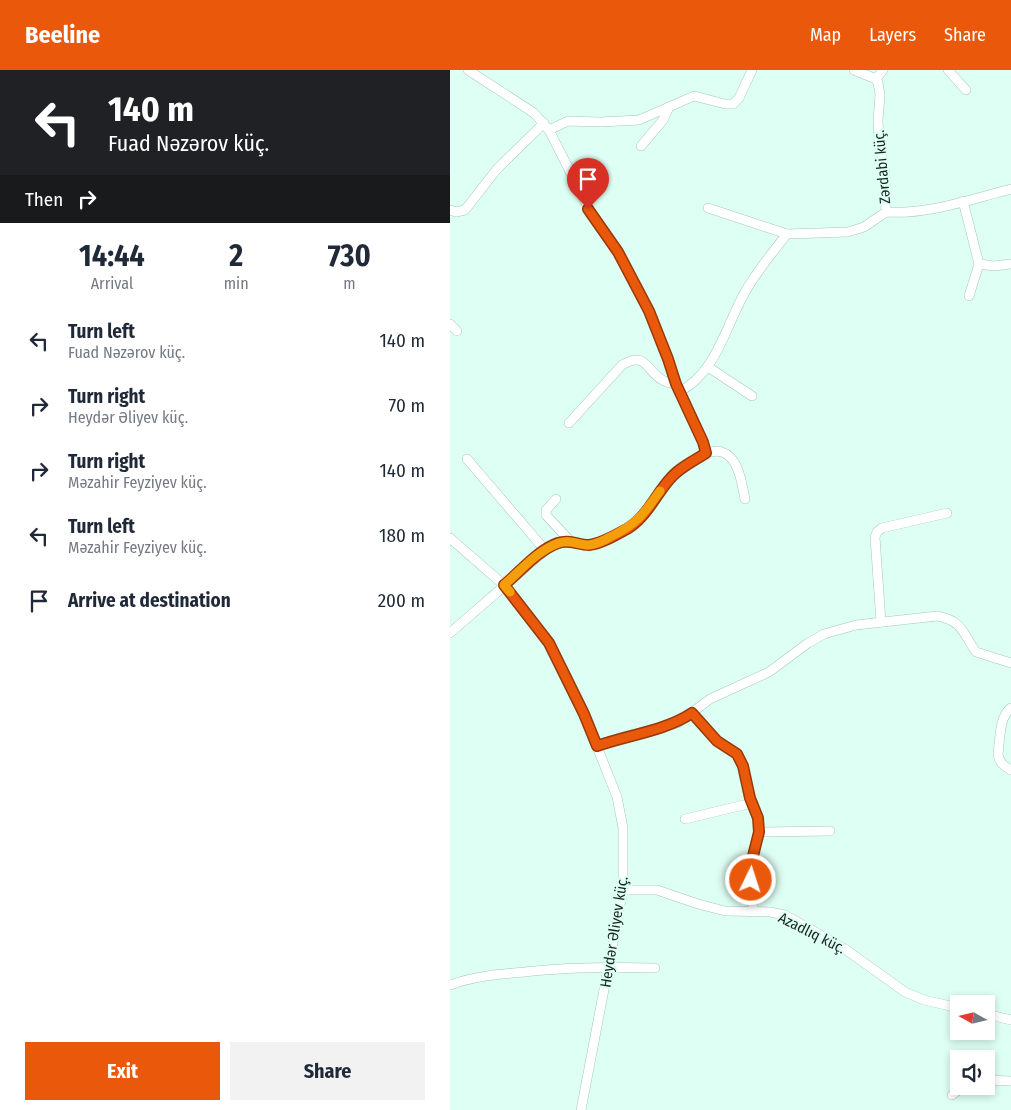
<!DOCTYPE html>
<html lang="en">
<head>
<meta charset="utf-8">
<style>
  :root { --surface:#fff; --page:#f2f2f3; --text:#1f2937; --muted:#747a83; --accent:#ea580c }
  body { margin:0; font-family:"Fira Sans Condensed",sans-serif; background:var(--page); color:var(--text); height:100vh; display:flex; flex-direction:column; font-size:19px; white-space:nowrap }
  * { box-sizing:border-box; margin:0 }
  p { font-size:16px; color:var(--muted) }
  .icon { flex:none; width:28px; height:28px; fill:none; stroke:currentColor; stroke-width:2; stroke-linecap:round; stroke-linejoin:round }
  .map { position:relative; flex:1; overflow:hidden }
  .side { display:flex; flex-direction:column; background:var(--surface); width:450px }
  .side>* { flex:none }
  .hud { background:#202124; color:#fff; overflow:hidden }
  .needle { width:32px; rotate:278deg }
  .tools { position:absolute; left:500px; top:925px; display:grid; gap:10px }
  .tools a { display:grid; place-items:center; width:45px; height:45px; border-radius:0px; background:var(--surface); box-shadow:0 2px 8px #0003; font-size:25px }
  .pin { position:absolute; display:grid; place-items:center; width:42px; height:42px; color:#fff; margin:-51px -21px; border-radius:50% 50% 50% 0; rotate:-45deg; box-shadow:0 0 5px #0007 }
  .pin .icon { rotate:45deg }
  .me { position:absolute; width:55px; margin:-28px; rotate:4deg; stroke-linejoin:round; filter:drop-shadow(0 0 4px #0008) }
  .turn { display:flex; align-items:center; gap:18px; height:105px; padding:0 25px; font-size:22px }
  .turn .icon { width:65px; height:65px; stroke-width:2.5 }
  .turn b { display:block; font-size:35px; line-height:42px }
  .then { display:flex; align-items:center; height:48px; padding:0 25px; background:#0003; gap:10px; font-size:19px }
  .eta { display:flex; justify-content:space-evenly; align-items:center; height:85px; text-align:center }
  .eta b { font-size:30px; font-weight:700; line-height:35px }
  .button { display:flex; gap:10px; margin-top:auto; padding:10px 25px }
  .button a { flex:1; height:58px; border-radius:0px; background:var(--accent); color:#fff; font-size:20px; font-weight:700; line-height:58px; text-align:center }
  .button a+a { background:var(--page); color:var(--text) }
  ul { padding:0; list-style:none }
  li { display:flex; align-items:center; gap:15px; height:65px; padding:0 25px }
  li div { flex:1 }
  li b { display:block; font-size:19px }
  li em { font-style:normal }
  header { display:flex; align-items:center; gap:30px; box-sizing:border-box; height:70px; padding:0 25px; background:var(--accent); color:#fff }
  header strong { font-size:24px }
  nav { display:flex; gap:28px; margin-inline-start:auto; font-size:18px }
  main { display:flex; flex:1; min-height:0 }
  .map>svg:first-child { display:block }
</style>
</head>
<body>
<header>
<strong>Beeline</strong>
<nav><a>Map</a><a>Layers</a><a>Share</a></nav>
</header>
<main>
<section class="side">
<div class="hud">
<div class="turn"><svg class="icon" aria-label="left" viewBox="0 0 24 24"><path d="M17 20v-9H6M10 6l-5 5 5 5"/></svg><div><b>140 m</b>Fuad Nəzərov küç.</div></div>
<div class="then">Then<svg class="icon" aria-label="right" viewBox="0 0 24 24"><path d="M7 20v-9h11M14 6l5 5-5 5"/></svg></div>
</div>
<div class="eta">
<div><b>14:44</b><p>Arrival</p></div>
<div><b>2</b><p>min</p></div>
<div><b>730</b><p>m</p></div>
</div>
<ul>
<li><svg class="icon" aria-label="left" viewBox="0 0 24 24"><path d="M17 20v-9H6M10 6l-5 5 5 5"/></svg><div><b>Turn left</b><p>Fuad Nəzərov küç.</p></div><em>140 m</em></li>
<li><svg class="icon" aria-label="right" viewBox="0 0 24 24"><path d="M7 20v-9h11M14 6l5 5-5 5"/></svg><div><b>Turn right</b><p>Heydər Əliyev küç.</p></div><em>70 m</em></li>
<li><svg class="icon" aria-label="right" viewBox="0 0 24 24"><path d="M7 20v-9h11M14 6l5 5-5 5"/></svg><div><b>Turn right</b><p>Məzahir Feyziyev küç.</p></div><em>140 m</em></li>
<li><svg class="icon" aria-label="left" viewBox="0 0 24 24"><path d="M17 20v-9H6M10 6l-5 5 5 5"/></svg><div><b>Turn left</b><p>Məzahir Feyziyev küç.</p></div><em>180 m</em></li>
<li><svg class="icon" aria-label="arrive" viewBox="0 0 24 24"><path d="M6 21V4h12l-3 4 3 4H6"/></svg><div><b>Arrive at destination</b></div><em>200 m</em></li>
</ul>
<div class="button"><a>Exit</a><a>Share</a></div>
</section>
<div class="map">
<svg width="561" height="1040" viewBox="0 0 561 1040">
  <rect width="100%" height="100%" fill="#defff4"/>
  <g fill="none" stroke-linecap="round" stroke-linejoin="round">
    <g stroke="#a7c6bc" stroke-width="10">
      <g id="street">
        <path d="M404 0 426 9 428 13 430 24 428 51 429 69 435 104 436 142C478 145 521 129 561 119"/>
        <polyline points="498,0 516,20"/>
        <polyline points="426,9 433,0"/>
        <polyline points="99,60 118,51 150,52 189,50 244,26 275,34 283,34 289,28 302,0"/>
        <polyline points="191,76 213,50 219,37"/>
        <polyline points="513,131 529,194 519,226"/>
        <polyline points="258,138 337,164"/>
        <polyline points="0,140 6,142 15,140 47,99 94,53"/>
        <polyline points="529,194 544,196 561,194"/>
        <polyline points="0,254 7,261"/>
        <polyline points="258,297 302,326"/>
        <path d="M229 322C266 303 275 258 294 224 306 202 322 183 337 164L398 162 414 157 436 142"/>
        <path d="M119 353 172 295C197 280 196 302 214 311 218 313 222 313 226 314"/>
        <path d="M256 383C261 382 267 380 272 382 289 387 292 415 295 429"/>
        <polyline points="17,389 95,480"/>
        <polyline points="106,429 96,440 96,445 121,472"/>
        <polyline points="0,468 54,515 99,573 134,644 167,727 173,758 173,820 131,1040"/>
        <polyline points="431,552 425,467 427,462 432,458 497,443"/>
        <polyline points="0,563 98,478 110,472 121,472 137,475 147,474 176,459 185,453 195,443 220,408 256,383 253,372 226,314 218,289 199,241 168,182 139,139 99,60 84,43 18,0"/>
        <path d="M561 638C549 646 550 671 548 684 549 693 554 696 561 700"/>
        <polyline points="242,643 267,671 287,684 293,696 300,728 308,748 309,762 303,786 303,842"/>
        <path d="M147 676 172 667 228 653 260 629 319 602 358 573 374 564 406 555 487 546C513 551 512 562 526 582L561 593"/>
        <polyline points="235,749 302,733"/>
        <polyline points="309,762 380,761"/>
        <polyline points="173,820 207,820 248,834 275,841 320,842 335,845 395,879 455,922 474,930 509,938"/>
        <path d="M0 915C25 906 49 904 75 902 119 897 161 897 205 898"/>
        <polyline points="536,944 561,950"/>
        <polyline points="536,1010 561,1011"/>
        <polyline points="502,1025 514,1016"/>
      </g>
    </g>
    <use href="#street" stroke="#fff" stroke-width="9"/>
  </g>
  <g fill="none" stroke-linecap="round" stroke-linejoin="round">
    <g stroke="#983908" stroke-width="12">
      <path id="route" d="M138 139 168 182 199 241 218 289 226 314 253 372 256 383C244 391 228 398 219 410 205 426 196 448 177 459 166 465 151 474 139 475 128 475 119 469 108 473 88 480 71 501 54 515L99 573 134 644 147 676C178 665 215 661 242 643L267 671 287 684 293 696 300 728 308 748 309 762 303 786 301 810"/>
    </g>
    <use href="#route" stroke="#ea580c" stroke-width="9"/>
    <path stroke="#f59e0b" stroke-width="9" d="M60 522 54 515C70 501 88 480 109 473 119 469 129 475 139 475 147 474 153 471 160 467 187 454 193 445 210 421"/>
  </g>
  <g text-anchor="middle" stroke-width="4.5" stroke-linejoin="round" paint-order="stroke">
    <g font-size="15" fill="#182421" stroke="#defff4">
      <text transform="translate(432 97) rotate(-95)" y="5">Zərdabi küç.</text>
      <text transform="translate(164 862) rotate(-81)" y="5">Heydər Əliyev küç.</text>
      <text transform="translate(362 863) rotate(27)" y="5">Azadlıq küç.</text>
    </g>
  </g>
</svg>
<div class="tools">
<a><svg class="needle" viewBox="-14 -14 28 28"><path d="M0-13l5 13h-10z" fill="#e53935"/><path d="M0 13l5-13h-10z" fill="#747a83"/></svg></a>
<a><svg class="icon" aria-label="sound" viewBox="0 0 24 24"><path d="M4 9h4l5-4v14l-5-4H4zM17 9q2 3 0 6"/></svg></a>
</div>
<div class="pin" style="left:138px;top:139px;background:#d93025"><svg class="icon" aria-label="arrive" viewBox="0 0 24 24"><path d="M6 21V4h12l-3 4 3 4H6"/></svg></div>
<svg class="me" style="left:301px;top:810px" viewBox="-20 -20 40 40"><circle r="17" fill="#ea580c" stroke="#fff" stroke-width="3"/><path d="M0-11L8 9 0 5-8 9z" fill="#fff"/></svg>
</div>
</main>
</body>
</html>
